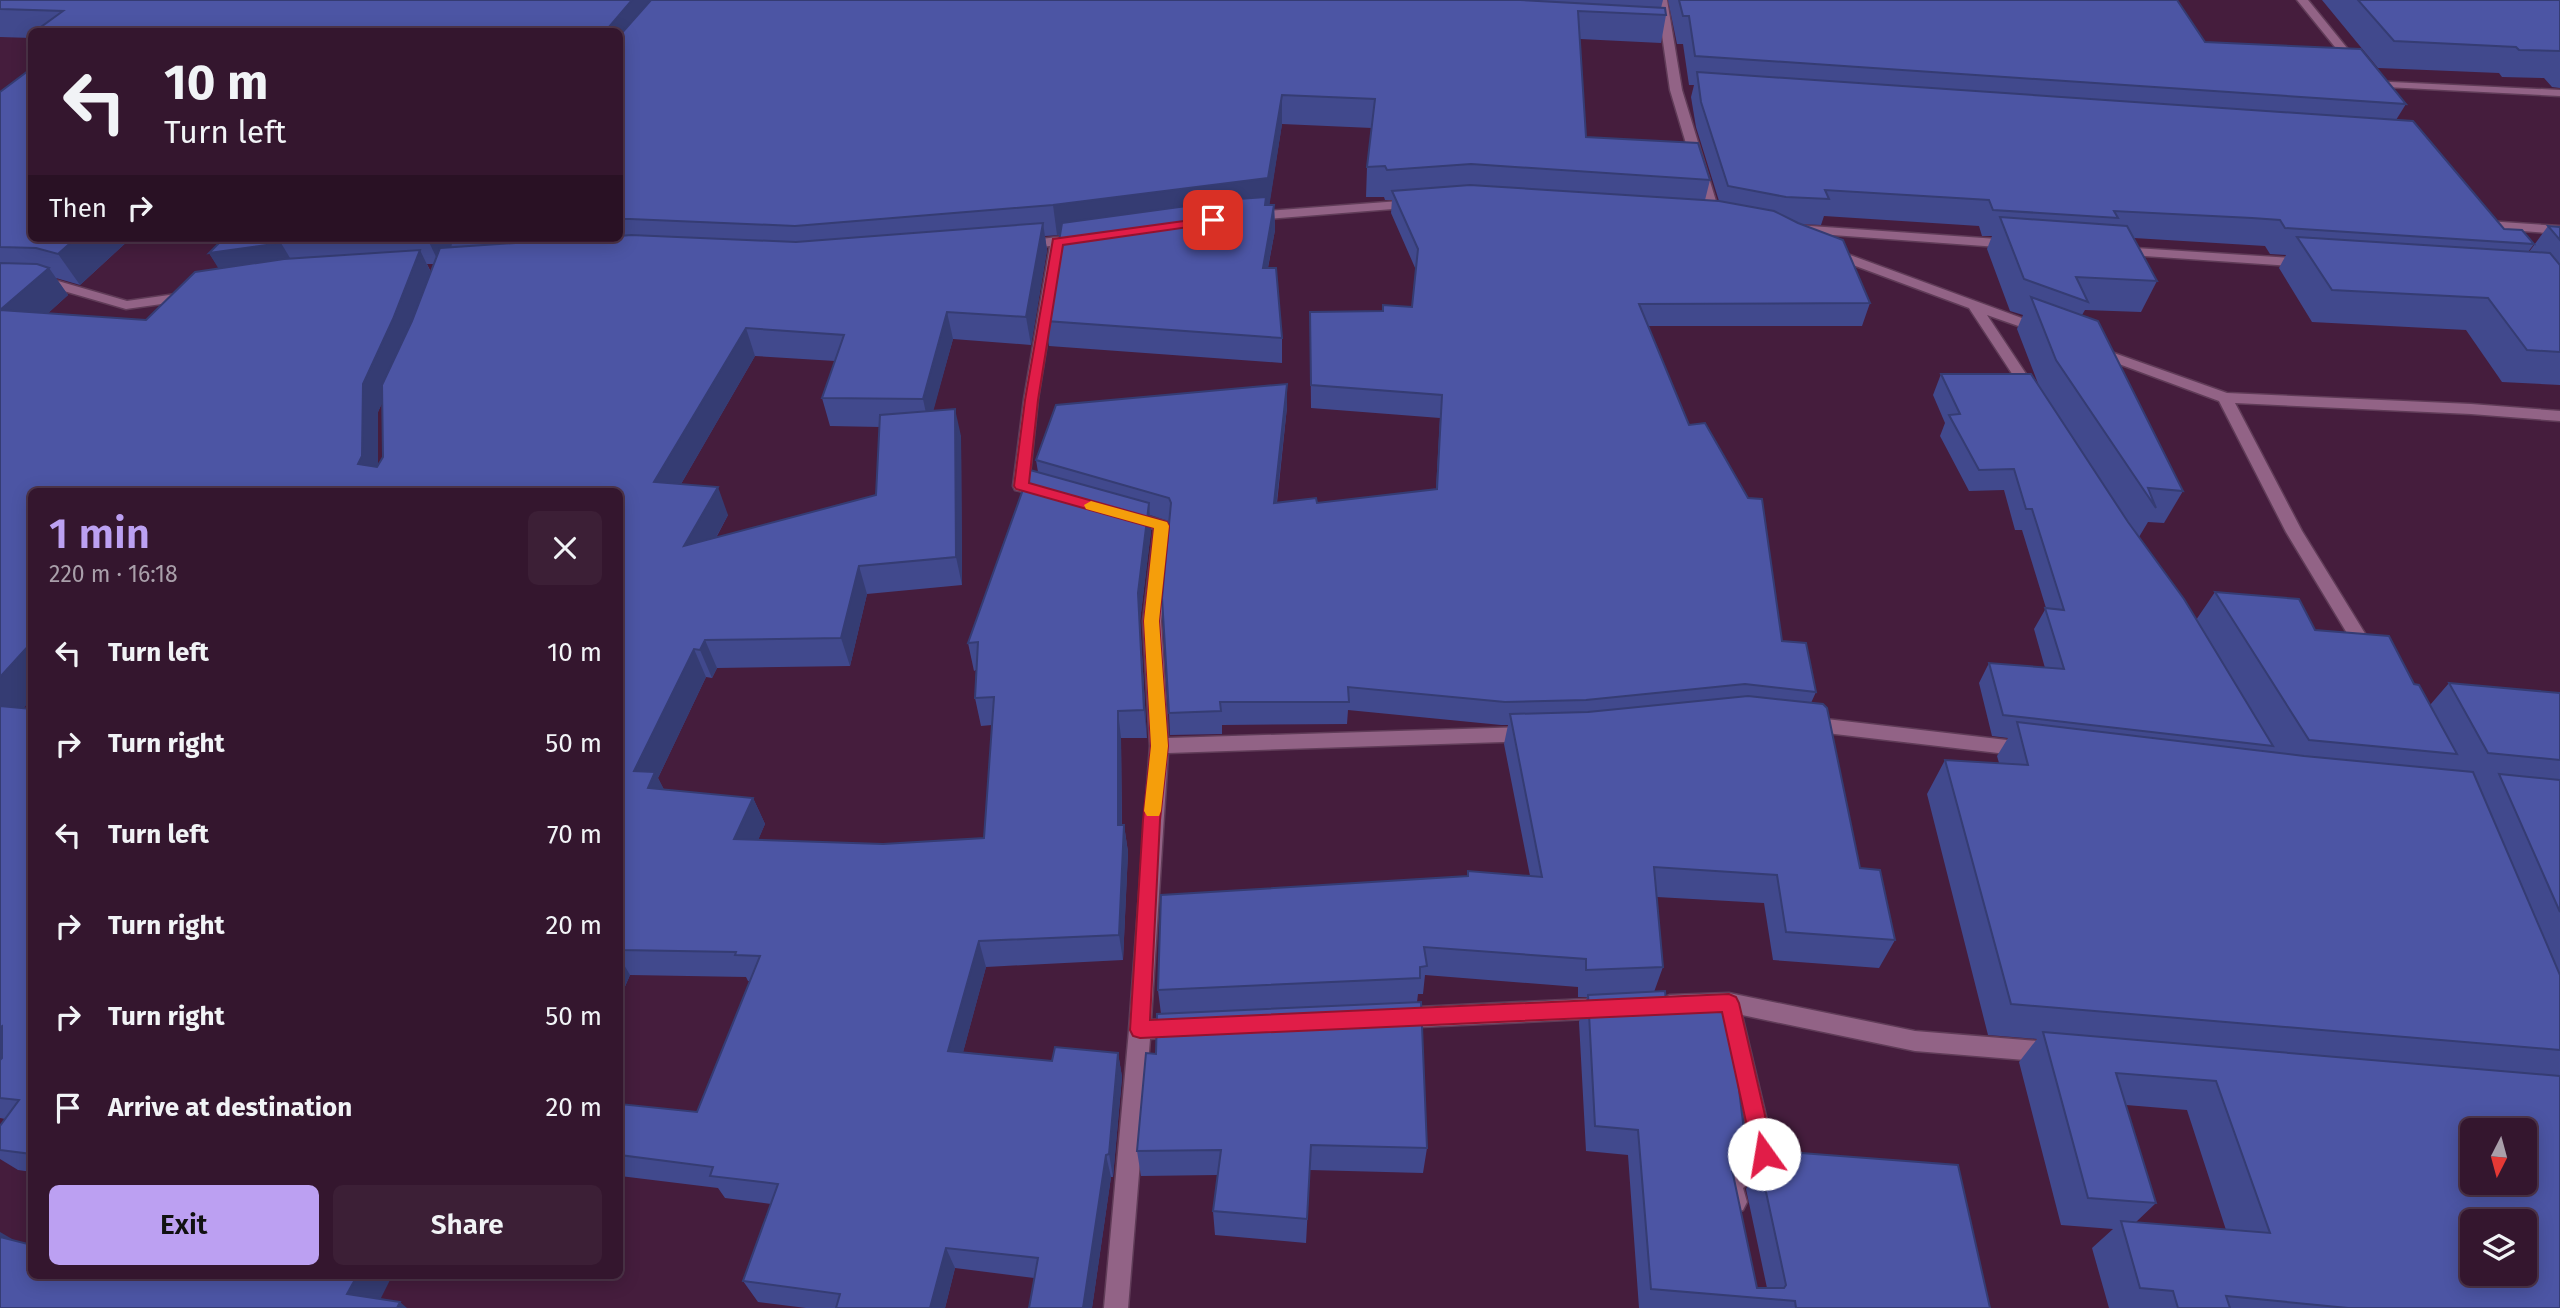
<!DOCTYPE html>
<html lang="en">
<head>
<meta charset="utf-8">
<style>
  :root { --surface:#34162e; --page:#3c1f36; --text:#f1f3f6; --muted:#a99faa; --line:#4e354a; --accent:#bca0f2 }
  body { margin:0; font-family:"Fira Sans",sans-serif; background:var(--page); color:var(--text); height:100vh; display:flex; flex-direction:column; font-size:26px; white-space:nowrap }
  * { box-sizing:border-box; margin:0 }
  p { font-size:23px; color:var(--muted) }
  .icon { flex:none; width:38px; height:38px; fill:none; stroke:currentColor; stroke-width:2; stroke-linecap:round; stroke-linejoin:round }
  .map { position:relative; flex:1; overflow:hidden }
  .panel { position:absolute; left:28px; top:488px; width:595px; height:791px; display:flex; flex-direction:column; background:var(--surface); border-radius:10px; box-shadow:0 4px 18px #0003,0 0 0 2px var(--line) }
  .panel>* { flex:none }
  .guide { position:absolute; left:28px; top:28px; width:595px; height:214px; border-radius:10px; box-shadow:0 4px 18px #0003,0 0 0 2px var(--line); background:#34162e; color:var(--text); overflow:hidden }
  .needle { width:46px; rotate:186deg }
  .tools { position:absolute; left:2460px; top:1118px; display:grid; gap:14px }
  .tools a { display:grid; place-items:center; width:77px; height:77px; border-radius:10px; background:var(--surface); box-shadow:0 4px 18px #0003,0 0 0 2px var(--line); font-size:35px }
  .pin { position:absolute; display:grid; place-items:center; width:60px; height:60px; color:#fff; margin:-30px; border-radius:14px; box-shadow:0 4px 10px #0006 }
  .me { position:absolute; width:77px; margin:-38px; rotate:347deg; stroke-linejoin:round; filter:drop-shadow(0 0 5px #0008) }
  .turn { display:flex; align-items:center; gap:24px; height:147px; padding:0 21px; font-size:32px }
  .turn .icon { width:91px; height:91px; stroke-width:2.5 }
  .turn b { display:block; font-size:49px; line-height:60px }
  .then { display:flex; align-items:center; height:66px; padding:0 21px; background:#0003; gap:14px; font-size:26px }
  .round { display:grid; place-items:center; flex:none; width:74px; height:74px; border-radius:10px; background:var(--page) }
  .overview { display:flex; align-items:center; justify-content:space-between; height:119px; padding:0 21px }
  h1 { font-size:42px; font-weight:600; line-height:52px; color:var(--accent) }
  .cta { display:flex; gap:14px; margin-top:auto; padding:14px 21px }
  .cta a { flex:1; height:80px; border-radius:10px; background:var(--accent); color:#111; font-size:28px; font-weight:600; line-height:80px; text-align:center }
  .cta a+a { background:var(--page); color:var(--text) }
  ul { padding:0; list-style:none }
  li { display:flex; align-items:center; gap:21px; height:91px; padding:0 21px }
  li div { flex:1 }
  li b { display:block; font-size:26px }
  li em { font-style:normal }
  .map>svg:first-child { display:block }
</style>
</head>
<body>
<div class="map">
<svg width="2560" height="1308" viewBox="0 0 2560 1308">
  <rect width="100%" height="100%" fill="#451d3d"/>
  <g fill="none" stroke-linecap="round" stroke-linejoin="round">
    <g stroke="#603c58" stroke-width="3">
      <g id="minor">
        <polygon points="1657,0 1667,0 1682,90 1720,214 1726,215 1726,221 1714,221 1708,217 1670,90"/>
        <polygon points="2297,0 2308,0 2360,64 2360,68 2352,68"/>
        <polygon points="2370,81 2560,90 2560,96 2366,86 2366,82"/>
        <polygon points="1413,200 1419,204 1418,207 1253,220 1247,216 1253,212"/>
        <polygon points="2487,221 2560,226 2560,234 2482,228 2481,225"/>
        <polygon points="1796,225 2012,240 2019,244 2012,248 1791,232 1789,229"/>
        <polygon points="1083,234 1088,235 1088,241 1063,244 1038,399 1029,483 1051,488 1053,492 1051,496 1045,497 1015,490 1013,486 1024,399 1050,246 1024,249 1017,245 1024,241"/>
        <polygon points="2120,247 2306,259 2313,263 2306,267 2115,254 2115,248"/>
        <polygon points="1831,248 2046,327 2048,330 2041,334 1987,315 2038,392 2036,395 2026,395 1969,308 1826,255 1824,252"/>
        <polygon points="0,280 58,281 127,301 190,292 197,296 190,300 126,309 57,289 0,288"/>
        <polygon points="2097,347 2227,393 2471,404 2560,411 2560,421 2471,414 2235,403 2302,531 2377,653 2374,658 2362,658 2286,532 2219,401 2092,354 2092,348"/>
        <polygon points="1129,511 1168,522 1170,526 1161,621 1168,738 1530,727 1536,729 1539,734 1536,739 1530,741 1168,753 1151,1020 1181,1018 1189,1021 1192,1028 1189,1035 1150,1039 1128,1308 1104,1308 1129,1030 1150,746 1143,621 1154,529 1123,520 1121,516 1123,512"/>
        <polygon points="1809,717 2024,742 2031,744 2033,749 2031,754 2024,756 1809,731 1803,729 1800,724 1803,719"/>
        <path d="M1729 993 1915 1031 2051 1042 2059 1045 2062 1052 2059 1059 2051 1062 1915 1051 1742 1015 1775 1154 1772 1162 1743 1188 1747 1202 1743 1210 1735 1213 1727 1210C1713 1176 1728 1171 1752 1150L1721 1013 1670 1015 1663 1012 1659 1005 1663 998 1670 995Z"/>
        <polygon points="1607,998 1615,1001 1618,1008 1615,1015 1607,1018 1398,1028 1390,1025 1387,1018 1390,1011 1398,1008"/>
      </g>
    </g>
    <use href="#minor" fill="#926386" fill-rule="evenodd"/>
  </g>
  <g fill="#41498d" fill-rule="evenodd">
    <path d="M0 0H1663L1661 8 1666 15 1661 43 1580 39 1586 137 1710 180 1705 200 1719 201 1696 127 1691 97 1694 85H1689L1683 44H1677L1668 0H2177L2205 42 2406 104 2396 120 2504 229 2534 244 2528 252H2529L2548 226 2560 227V385L2502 382 2466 330 2312 322 2279 268 2286 255 2270 254 2265 246 2134 238 2157 281 2141 312 2085 310 2082 315 2183 491 2164 523 2148 522 2139 537 2196 620 2215 592 2315 630 2414 684 2430 705 2449 683 2560 693V1308H2109L2092 1248 2113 1229 2061 1225 2019 1062 2037 1039 1988 1035 1927 794 1945 760 1999 763 1997 756 2008 738 1992 736 1979 683 1989 663 2045 668 2034 629 2046 608 2022 530H2015L2004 490 1969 491 1940 436 1945 423 1933 395 1941 374 2039 386 2017 329 2023 315 2010 311 1987 249 1992 236H1982L1979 226 1824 216 1821 225 1800 224 1870 303 1862 326H1648L1689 425 1782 641 1816 692 1811 703 1860 868 1895 940 1879 968 1773 960 1764 903 1657 897 1663 967 1654 992 1666 1002 1745 1139 1731 1165 1757 1288H1767L1746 1189 1760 1164 1990 1308H1639L1628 1155 1586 1151 1579 1022 1587 997H1578V987L1425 975 1423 994H1418L1417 1002 1427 1148 1423 1173 1310 1170 1306 1243 1215 1235 1213 1211 1218 1175 1141 1176 1137 1151 1156 1054 1161 1014 1158 990 1468 876V871L1530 876 1504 744 1508 725H1501L1348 710 1347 724 1222 725V734L1170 735 1169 713V521L1150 515 1151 531 1140 621 1147 738H1121L1122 825H1124L1128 852 1123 960 986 967 963 1052 1052 1061 1118 1053 1122 1077 1113 1177H1111L1092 1308H1029L1034 1278 955 1268 945 1308H806L758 1302 743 1281 771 1204 725 1198 718 1188 620 1176V1104L697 1112 750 981H748L746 977 630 975 620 998V492H32L23 709H32V1172L18 1170 0 1159V1126L5 1119 0 1118V92L32 238H131L80 285 56 278 68 295 48 313 146 320 219 268 209 253 224 238H620V32H32V38L0 37ZM1282 124 1372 128 1367 167 1366 197H1384L1385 200H1392L1391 213 1416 270 1412 307 1383 311 1310 312 1311 408 1440 418 1436 489 1317 503H1277L1287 407V384L1036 460 1038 472 968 643 974 671 976 670 975 698 981 726 992 725 984 838 883 844 758 840 765 824 753 798 664 790 658 778 706 677 712 678 717 668 850 666 867 594 962 585 961 436 933 410 953 339 1031 345 1047 250 1045 236 1060 235 1046 321 1049 346 1282 363V338L1268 268 1275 230 1274 205H1269ZM427 264H434L431 272ZM755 356 835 361 822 398 830 426 880 427 876 495 716 538 728 515 681 484ZM382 403 383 457 378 464V412ZM2126 1105 2187 1110 2226 1230 2135 1223 2156 1203Z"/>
    <polygon points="2322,0 2560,0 2560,88 2552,87 2544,78 2502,77 2499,73 2378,68"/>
  </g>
  <g fill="#353c73">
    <polygon points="632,0 666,0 620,55 620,32 608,32 608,28"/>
    <polygon points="1282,95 1282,124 1269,208 1057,235 1053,205"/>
    <polygon points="1274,205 1275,230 1263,293 1263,268"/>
    <polygon points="1043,223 1047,250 1031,345 1026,317"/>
    <polygon points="76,238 131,238 80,285 58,254"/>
    <polygon points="427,238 449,238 452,245 439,263"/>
    <polygon points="281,243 299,273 228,284 209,253"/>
    <polygon points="420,250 433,277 408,347 378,412 378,484 358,464 363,384"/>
    <polygon points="49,268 68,295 21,338 0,310"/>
    <polygon points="947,312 953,339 929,427 923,399"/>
    <polygon points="746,328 755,356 666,510 654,482"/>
    <polygon points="1287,384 1287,407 1274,526 1274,503"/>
    <polygon points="955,409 961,436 962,585 956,557"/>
    <polygon points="718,487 728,515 696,574 684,546"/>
    <polygon points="1149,503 1151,531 1140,621 1147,738 1144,710 1138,593"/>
    <polygon points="859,566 867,594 850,666 841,638"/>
    <polygon points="705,640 717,668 712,678 700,650"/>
    <polygon points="32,642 32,699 3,731 0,728 0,677"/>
    <polygon points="694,649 706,677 658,778 669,799 662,815 634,771"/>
    <polygon points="1118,711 1121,738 1122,852 1118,825"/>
    <polygon points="753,798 765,824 747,866 734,839"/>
    <polygon points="1124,825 1128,852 1123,960 1119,935"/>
    <polygon points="979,941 986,967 957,1075 948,1051"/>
    <polygon points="620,958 630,975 620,998"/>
    <polygon points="2,1026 32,1049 0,1081 0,1027"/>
    <polygon points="1118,1053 1122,1077 1113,1177 1109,1154"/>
    <polygon points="1745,1139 1732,1165 1721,1174 1734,1149"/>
    <polygon points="1106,1155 1111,1177 1092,1308 1083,1308"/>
    <polygon points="0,1232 31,1250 0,1240"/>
    <polygon points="946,1248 955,1268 945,1308 930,1308"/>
    <polygon points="357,1276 392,1276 376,1308 347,1294"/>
    <polygon points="400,1302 407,1308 398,1308"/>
  </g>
  <g fill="#4c55a4" stroke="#353c73" stroke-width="2" fill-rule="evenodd">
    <polygon points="0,0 632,0 608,28 608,32 78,32 81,29 41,27 63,11 0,9"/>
    <polygon points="651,0 1520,0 1665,8 1666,15 1578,11 1586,137 1698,143 1710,180 1471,164 1387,170 1385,166 1367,167 1375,99 1282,95 1268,178 1053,205 795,226 630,219 620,219 620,35"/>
    <polygon points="1679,0 2177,0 2205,42 2361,49 2406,104 1695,56 1689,16 1683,16"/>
    <polygon points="2358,0 2560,0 2560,51 2519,50 2516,47 2394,41"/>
    <polygon points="32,68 32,238 76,238 58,254 36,248 0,247 0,92"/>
    <polygon points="1697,72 2413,121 2504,229 2522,230 2534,244 2285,228 2280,220 2252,218 2114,211 2118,218 1993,210 1989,200 1825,190 1829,199 1786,197 1728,186 1701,102"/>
    <polygon points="1470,185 1719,201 1774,211 1798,223 1843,240 1870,303 1639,304 1689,425 1705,423 1748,498 1762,499 1782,641 1806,643 1816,692 1745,684 1586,700 1505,702 1348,687 1349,702 1220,702 1221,711 1169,713 1162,598 1171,503 1169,498 1036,460 1056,405 1287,384 1274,503 1316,498 1317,503 1437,489 1442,395 1311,385 1310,312 1383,311 1383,305 1412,307 1418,249 1392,191"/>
    <polygon points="1266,197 1265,205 1274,205 1263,268 1276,268 1282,338 1046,321 1062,223 1238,199"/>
    <polygon points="2000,217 2127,226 2157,281 2076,277 2088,302 2024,279"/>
    <polygon points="1043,223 1026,317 947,312 923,399 822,398 844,335 746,328 654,482 718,487 684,546 876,495 880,415 955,409 956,557 859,566 841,638 705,640 700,650 694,649 634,771 655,772 648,788 753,798 734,839 883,844 984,838 994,697 975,698 978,642 968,643 1030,470 1149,503 1138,593 1144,710 1118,711 1118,825 1124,825 1119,935 979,941 948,1051 1052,1061 1055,1047 1118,1053 1109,1154 1106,1155 1083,1308 1029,1308 1038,1258 946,1248 930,1308 836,1308 840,1294 743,1281 778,1184 710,1176 713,1167 620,1155 620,1104 697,1112 760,956 735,955 736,952 620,950 620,492 32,492 32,642 0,677 0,263 37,264 49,268 0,310 146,320 195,272 284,259 420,250 393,319 363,384 362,456 358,464 377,467 383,457 382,385 412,321 440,248 591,238 620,238 620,236 631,235 796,242"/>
    <polygon points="2548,226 2560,227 2560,240"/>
    <polygon points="2297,237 2550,253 2560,265 2560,352 2527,350 2488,298 2332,290"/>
    <polygon points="224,238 349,238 281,243 209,253"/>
    <polygon points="2031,297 2098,321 2183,491 2148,488 2156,508 2056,360"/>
    <polygon points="1941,374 2031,374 2128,522 2184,599 2273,746 2003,715 1989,663 2064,669 2045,608 2064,610 2032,509 2026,509 2014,469 1979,470 1949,415 1960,414"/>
    <polygon points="2215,592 2299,599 2315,630 2389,636 2414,684 2419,685 2457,754 2309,740"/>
    <polygon points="2449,683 2560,693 2560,760 2488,753"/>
    <polygon points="1748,696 1823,704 1827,708 1860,868 1880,870 1895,940 1786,932 1777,875 1654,867 1663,967 1586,970 1586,959 1424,947 1427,966 1420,967 1420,978 1158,990 1161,895 1468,876 1468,871 1542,877 1510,714 1588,712"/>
    <polygon points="0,706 32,709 32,1154 0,1150 0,1126 19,1100 0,1098 0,1060 2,1058 2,1026 0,1027"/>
    <polygon points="2017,722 2304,756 2473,772 2560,975 2560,1050 2011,1004 1945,760 2028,765"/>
    <polygon points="2499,774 2560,780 2560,912"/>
    <polygon points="1665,991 1666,1002 1729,1007 1745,1139 1734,1149 1730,1160 1757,1288 1784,1288 1786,1285 1760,1164 1775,1151 1958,1165 1990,1308 1796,1308 1795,1301 1651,1289 1638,1130 1595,1126 1588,995"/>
    <polygon points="1421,1002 1427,1148 1311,1145 1307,1219 1213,1211 1221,1150 1137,1151 1146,1053 1156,1054 1157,1014"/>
    <path d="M2043 1032 2560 1076V1308H2348L2226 1296 2230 1308H2178L2173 1291 2140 1288 2121 1221 2270 1233 2216 1081 2116 1073 2156 1203 2088 1198ZM2473 1130H2525V1183H2473ZM2473 1222H2525V1274H2473Z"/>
    <polygon points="0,1237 32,1245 32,1276 357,1276 347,1294 400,1302 397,1308 399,1308 0,1308"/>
  </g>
  <polygon fill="#e11d48" stroke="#92132f" stroke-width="2" points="1213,217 1217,218 1217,223 1063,245 1038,400 1029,483 1167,522 1169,526 1159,621 1168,746 1160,820 1150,1020 1729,994 1736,997 1739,1003 1774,1154 1771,1161 1764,1164 1756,1161 1753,1154 1722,1012 1140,1038 1133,1036 1130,1030 1143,820 1151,746 1144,621 1154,528 1016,489 1014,486 1025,400 1053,239"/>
  <polygon fill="#f59e0b" points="1091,501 1167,522 1169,526 1159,621 1168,746 1161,811 1159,816 1147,816 1144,811 1151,746 1144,621 1154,528 1086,509 1084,505"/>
</svg>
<div class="tools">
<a><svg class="needle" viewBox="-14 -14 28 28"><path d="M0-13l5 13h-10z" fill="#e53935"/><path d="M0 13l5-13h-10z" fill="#a99faa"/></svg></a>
<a><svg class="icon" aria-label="layers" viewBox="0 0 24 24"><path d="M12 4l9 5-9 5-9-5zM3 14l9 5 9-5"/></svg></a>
</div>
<div class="pin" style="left:1213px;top:220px;background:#d93025"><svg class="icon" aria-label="arrive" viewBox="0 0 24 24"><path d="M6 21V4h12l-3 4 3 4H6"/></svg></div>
<svg class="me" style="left:1764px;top:1154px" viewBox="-20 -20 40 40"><circle r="19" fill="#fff"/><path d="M0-13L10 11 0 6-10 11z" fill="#e11d48"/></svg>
<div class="guide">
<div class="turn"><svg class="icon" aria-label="left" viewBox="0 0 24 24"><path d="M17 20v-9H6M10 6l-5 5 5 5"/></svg><div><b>10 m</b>Turn left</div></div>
<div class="then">Then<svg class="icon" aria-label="right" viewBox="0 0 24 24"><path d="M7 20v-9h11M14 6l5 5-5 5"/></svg></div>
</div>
<section class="panel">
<div class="overview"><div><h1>1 min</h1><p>220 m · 16:18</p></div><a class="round"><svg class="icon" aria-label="close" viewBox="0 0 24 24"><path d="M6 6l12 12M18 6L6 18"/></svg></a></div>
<ul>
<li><svg class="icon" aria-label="left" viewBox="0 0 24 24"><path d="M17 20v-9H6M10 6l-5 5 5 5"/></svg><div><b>Turn left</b></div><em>10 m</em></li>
<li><svg class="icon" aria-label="right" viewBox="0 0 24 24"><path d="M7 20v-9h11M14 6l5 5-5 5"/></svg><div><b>Turn right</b></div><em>50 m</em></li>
<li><svg class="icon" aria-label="left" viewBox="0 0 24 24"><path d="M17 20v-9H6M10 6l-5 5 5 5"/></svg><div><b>Turn left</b></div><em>70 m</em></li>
<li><svg class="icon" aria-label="right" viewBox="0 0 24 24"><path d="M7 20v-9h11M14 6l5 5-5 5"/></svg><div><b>Turn right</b></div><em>20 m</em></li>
<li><svg class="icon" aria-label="right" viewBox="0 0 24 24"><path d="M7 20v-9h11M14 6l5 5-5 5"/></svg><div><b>Turn right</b></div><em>50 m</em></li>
<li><svg class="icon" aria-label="arrive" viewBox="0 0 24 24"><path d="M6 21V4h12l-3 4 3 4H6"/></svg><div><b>Arrive at destination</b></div><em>20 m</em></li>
</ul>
<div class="cta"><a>Exit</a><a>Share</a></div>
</section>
</div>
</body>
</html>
